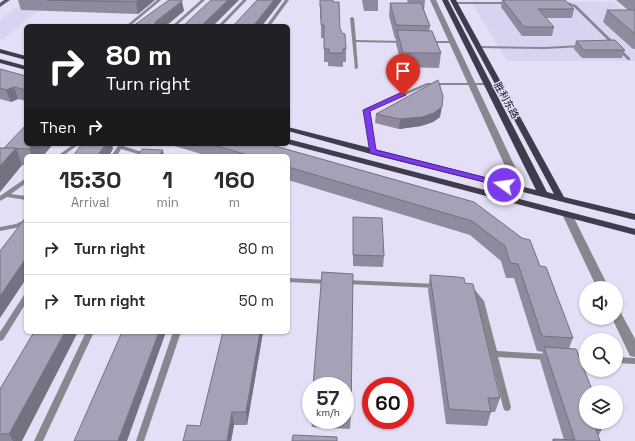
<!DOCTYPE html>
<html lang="en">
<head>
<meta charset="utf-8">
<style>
  :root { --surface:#fff; --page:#f7f7f7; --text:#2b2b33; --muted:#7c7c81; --line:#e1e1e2 }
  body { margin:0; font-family:"Space Grotesk","Noto Sans SC",sans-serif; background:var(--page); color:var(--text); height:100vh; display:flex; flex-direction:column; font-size:15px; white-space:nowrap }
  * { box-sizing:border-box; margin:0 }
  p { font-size:13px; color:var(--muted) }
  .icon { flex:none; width:22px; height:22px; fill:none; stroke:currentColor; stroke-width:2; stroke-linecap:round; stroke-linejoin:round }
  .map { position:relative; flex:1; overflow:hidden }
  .drawer { position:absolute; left:24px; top:154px; width:266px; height:180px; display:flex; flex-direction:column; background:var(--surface); border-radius:6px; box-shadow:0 1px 3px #0004 }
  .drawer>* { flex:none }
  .top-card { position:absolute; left:24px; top:24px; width:266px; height:122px; border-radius:6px; box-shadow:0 1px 3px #0004; background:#202124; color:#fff; overflow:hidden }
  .fabs { position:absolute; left:579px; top:281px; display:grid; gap:8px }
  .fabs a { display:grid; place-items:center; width:44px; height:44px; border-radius:50%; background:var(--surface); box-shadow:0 1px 3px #0004; font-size:20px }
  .speed { position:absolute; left:302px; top:377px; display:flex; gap:8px; font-size:20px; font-weight:700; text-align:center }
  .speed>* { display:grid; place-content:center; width:52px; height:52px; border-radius:50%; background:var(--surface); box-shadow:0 1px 3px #0004; line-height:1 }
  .speed small { font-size:10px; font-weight:400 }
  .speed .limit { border:6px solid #d22; background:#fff; color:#111 }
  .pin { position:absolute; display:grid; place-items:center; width:34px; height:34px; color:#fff; margin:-41px -17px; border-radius:50% 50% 50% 0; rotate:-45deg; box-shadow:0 0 4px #0007 }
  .pin .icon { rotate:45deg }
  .me { position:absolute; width:44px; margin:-22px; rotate:284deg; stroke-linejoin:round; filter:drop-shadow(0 0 3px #0008) }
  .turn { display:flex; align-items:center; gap:14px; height:84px; padding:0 16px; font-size:18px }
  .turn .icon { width:52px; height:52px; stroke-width:2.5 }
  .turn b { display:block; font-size:28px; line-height:34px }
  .then { display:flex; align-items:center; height:38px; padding:0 16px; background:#0003; gap:8px; font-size:15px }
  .eta { display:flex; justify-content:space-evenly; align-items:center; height:68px; text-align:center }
  .eta b { font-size:24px; font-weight:600; line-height:28px }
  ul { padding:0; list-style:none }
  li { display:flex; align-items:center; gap:12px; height:52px; padding:0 16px; border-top:1px solid var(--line) }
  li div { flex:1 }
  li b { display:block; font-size:15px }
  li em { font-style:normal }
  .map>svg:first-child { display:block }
</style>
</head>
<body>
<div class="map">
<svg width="635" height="441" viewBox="0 0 635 441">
  <rect width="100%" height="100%" fill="#e4def6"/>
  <g fill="#dad2f1">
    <polygon points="26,0 52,0 2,40 0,39 0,20"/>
    <polygon points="471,1 614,2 635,19 635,61 507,61"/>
  </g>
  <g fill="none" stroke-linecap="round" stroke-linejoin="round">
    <g fill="#88868f" fill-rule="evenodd">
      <polygon points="157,0 161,0 130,26 126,26"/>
      <polygon points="201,0 205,0 176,26 172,26"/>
      <polygon points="243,0 247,0 222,26 218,26"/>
      <polygon points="285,0 289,0 270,26 266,26"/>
      <polygon points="454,2 509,2 511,3 509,4 453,4 452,3"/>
      <polygon points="561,2 567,2 576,5 630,58 630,60 628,60 574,7 567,4 561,4"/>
      <polygon points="352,17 354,18 356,40 404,41 406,42 404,43 356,42 358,68 355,69 350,18"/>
      <polygon points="428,41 452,41 454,42 452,43 429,43 427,42"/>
      <polygon points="582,45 584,46 583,47 544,49 478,48 476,47 478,46 544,47"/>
      <polygon points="427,83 487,83 489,84 487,85 428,85 369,111 376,152 373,154 371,153 365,110 365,109"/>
      <polygon points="74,144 79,144 63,156 57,156"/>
      <polygon points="120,145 152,155 153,156 145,156 121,149 117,156 111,156 118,146"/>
      <polygon points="26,178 26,183 11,194 26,196 26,200 7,197 0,201 0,196"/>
      <polygon points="26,219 26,224 20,227 0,231 0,227 16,224"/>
      <polygon points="288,278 329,280 331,280 332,282 331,284 329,284 288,282"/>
      <polygon points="344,280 346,280 437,284 439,284 440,286 439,288 437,288 346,284 344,284 343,282"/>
      <polygon points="468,289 470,289 475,290 484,301 497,351 548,354 551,355 552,357 551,359 548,360 498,357 511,407 510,410 507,411 504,410 503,407 477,302 471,294 468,293 467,291"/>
      <polygon points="26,294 26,303 3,340 0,341 0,332 24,295"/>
      <polygon points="86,332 94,332 43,441 34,441"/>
      <polygon points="173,332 181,332 144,441 136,441"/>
      <polygon points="573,355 586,355 586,361 573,361 570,360 569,358 570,356"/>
      <polygon points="616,357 635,358 635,364 616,363"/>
    </g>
    <polygon fill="#88868f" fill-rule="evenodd" points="430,0 436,0 525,188 523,190 517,190 515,188"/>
    <g fill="#88868f" fill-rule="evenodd">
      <polygon points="567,211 572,214 609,288 597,288 562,214"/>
      <polygon points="616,310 620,311 635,339 635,357 630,356 612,318 616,318"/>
    </g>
    <polygon fill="#5d5a68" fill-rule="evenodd" points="4,0 10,0 0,7 0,3"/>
    <g fill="#403c4c" fill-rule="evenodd">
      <polygon points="442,0 448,0 547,192 554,194 450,0 456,0 564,197 635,214 635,220 378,156 288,131 288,127 536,190"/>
      <polygon points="0,49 26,56 26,60 0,53"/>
      <polygon points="0,59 26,66 26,70 0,63"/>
      <polygon points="288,139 635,229 635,235 288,144"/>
    </g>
  </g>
  <g fill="#8f8a9d">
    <polygon points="18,0 155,0 138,14 21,10"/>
    <polygon points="320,0 333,2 340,30 342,33 346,49 346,62 343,62 343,67 328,66 328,62 324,62 324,38 321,38 321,19 320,19"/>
    <polygon points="362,0 378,0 378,11 364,11"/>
    <polygon points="407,0 425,0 424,11 430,26 429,31 441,53 439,68 402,67 396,44 396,39 395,39 389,16 390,3 408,3"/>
    <polygon points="502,0 565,0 574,9 572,18 546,18 554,27 552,36 522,36 501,7"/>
    <polygon points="616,0 635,0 635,49 633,49 603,22 607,10 628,10"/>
    <polygon points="576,41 625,50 622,58 582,58 574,49"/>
    <polygon points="0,69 26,76 26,101 18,99 11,102 0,99"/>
    <polygon points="376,114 440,117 433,122 421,126 399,129 375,123"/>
    <polygon points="26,144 53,144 43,156 26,156 26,165 22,165 0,192 4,148"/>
    <polygon points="168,144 268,144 474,202 540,266 573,338 569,348 605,424 598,436 600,441 552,441 553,439 564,440 540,360 543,352 537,351 514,278 506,278 501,261 470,235 288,180 288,156 208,156"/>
    <polygon points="353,217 384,256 383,267 353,266"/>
    <polygon points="430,275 465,283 500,398 495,412 491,412 487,426 446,424 428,290"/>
    <polygon points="223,332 263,332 247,425 234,425 231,441 183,441 200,426"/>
    <polygon points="345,386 351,414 350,429 312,427 311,420 345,420"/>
    <polygon points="0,389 22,441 0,441"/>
  </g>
  <g fill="#747180">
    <polygon points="139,0 155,0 138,14 136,2"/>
    <polygon points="228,0 239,0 213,26 201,26"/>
    <polygon points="274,0 282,0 262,26 253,26"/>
    <polygon points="182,1 184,11 166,26 154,23"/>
    <polygon points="14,87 18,99 11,102 6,90"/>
    <polygon points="442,107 440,117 433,122 421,126 399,129 400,119"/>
    <polygon points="33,144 53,144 43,156 32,156 29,149"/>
    <polygon points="106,144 112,144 113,149 109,156 97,156"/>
    <polygon points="16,148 22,165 0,192 0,166"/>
    <polygon points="163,150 164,156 159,156"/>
    <polygon points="26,258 26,279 0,318 0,296"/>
    <polygon points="65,332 78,332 22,441 13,441 9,434"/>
    <polygon points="159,332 166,332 127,441 118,441"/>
    <polygon points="260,332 263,332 247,425 246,412"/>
    <polygon points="232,412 234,425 231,441 227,441"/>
  </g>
  <g fill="#a6a1b7" stroke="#747180">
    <polygon points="47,0 139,0 136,2"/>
    <polygon points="169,0 182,0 182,1 154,23 170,26 133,26"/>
    <polygon points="211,0 228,0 201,26 183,26"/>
    <polygon points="257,0 274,0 253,26 233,26"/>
    <polygon points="320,0 333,0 333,2 339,2 340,30 341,30 342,33 345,34 346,49 343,49 343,53 329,53 329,49 324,49 324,25 321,25 321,7 320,7"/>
    <polygon points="503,0 565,0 574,9 538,9 554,27 524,27"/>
    <polygon points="390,3 421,3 430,26 396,25"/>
    <polygon points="607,10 635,10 635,34"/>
    <polygon points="397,30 432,31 441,53 403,53"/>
    <polygon points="615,40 625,50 584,50 576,41"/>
    <polygon points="0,69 26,76 26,90 14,87 6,90 0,88"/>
    <polygon points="438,80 443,96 442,107 434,113 422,117 400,119 376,114"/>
    <polygon points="26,125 26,144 33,144 29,149 4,148"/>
    <polygon points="82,144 106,144 97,156 73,156"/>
    <polygon points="210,144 268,144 474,202 522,238 530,240 540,266 546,267 573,338 542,336 518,264 510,263 505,246 472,221 288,167 288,156 251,156"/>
    <polygon points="0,148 16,148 0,166"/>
    <polygon points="142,149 163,150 159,156 138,156"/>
    <polygon points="26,217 26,258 0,296 0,251"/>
    <polygon points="353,217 382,218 384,256 353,255"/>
    <polygon points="322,272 353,274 351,414 345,414 345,386 313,386"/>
    <polygon points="430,275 457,277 464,278 465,283 473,284 500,398 488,398 491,412 449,409"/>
    <polygon points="34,332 65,332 9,434 0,434 0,389"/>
    <polygon points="122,332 159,332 118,441 74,441"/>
    <polygon points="223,332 260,332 246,412 232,412 227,441 183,441 187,425 200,426"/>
    <polygon points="544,347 576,349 593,392 586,392 586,422 604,422 605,424 594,423 600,441 554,441 553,439 575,440"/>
    <polygon points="293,435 337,437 337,441 292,441"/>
  </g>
  <polygon fill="#7c3aed" stroke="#51269a" points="400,93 406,95 370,111 376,150 507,183 508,185 507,186 504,187 370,153 363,110"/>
  <g text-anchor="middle" stroke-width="3" stroke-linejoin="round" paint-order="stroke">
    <g font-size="10" fill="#110f16" stroke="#e4def6">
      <text transform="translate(507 100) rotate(61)" y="4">胜利东路</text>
    </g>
  </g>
</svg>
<div class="fabs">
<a><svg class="icon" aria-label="sound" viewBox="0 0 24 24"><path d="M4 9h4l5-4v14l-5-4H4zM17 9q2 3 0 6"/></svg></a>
<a><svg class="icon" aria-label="search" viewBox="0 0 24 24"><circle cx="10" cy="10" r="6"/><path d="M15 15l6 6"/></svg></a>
<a><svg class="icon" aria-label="layers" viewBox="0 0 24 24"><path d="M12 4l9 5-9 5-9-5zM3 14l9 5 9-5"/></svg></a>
</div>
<div class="speed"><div>57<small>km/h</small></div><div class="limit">60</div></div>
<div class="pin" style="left:403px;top:95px;background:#d93025"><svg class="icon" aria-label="arrive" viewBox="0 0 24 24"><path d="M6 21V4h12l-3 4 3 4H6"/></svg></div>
<svg class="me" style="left:504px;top:185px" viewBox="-20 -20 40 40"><circle r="17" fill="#7c3aed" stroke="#fff" stroke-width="3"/><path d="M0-11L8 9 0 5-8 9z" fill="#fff"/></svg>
<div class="top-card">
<div class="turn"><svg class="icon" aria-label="right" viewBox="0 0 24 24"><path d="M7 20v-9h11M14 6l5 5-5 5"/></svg><div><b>80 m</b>Turn right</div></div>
<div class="then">Then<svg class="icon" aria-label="right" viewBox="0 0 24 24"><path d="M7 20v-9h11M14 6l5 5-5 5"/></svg></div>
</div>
<section class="drawer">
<div class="eta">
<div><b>15:30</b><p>Arrival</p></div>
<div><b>1</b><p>min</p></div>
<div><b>160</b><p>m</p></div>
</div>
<ul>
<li><svg class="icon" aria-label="right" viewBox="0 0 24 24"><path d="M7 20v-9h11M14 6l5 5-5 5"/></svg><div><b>Turn right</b></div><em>80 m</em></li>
<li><svg class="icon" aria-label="right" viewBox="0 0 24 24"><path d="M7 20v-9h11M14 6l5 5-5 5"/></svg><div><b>Turn right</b></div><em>50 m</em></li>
</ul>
</section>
</div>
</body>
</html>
